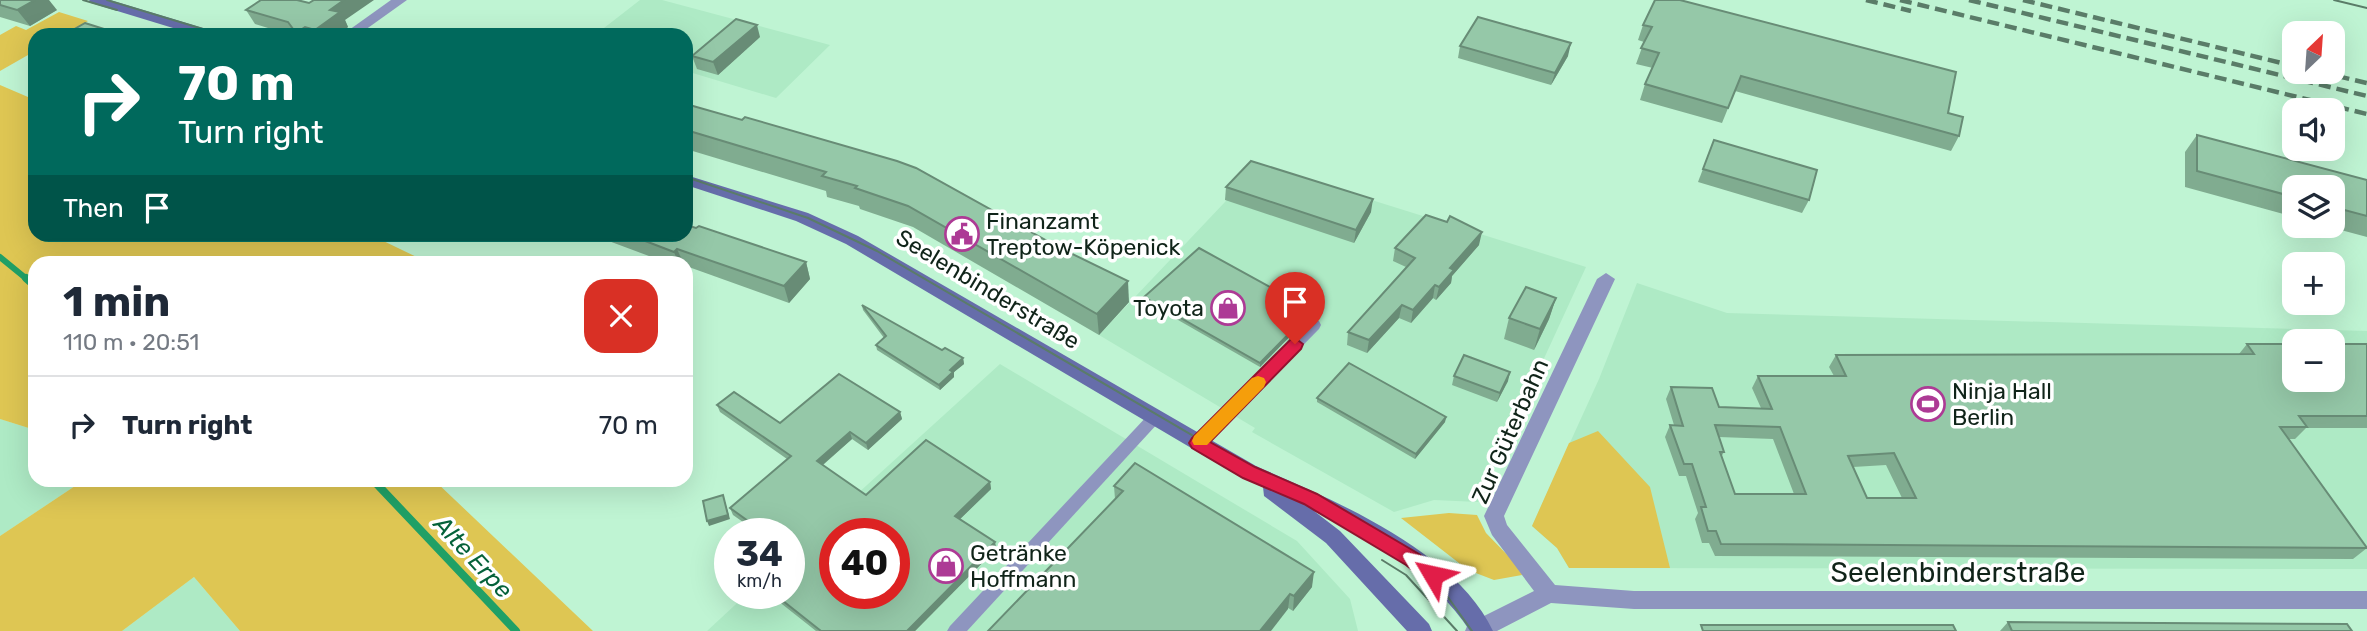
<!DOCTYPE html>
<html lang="en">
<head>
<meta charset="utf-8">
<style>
  :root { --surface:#fff; --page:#f2f2f3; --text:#1f2937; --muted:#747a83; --line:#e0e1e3 }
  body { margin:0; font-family:Rubik,sans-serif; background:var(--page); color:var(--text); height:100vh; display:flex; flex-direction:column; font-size:26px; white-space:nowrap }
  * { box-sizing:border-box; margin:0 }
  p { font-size:23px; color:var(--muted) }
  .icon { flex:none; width:38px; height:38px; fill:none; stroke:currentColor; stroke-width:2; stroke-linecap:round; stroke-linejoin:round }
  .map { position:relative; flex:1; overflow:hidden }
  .drawer { position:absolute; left:28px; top:256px; width:665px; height:231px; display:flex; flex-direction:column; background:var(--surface); border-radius:21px; box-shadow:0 7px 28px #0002 }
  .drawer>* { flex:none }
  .banner { position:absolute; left:28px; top:28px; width:665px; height:214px; border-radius:21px; box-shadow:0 7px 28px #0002; background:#00695c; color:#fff; overflow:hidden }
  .needle { width:46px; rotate:25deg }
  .fabs { position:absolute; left:2282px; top:21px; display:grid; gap:14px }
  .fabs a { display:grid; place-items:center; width:63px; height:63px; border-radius:14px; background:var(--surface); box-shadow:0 7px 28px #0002; font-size:35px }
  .speed { position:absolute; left:714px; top:518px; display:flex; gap:14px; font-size:35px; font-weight:700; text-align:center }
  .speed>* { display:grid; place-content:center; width:91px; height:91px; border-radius:50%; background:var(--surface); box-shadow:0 7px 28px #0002; line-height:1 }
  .speed small { font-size:18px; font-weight:400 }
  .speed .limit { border:10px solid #d22; background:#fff; color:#111 }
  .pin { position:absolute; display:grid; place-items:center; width:60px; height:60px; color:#fff; margin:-72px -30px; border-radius:50% 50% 50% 0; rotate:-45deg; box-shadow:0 0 7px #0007 }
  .pin .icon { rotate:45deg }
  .me { position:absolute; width:77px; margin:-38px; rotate:306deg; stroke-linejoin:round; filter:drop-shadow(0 0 5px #0008) }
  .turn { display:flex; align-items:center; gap:24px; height:147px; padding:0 35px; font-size:32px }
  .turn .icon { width:91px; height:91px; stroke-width:2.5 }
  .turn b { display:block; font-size:49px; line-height:60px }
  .then { display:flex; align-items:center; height:66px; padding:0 35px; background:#0003; gap:14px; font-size:26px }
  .round { display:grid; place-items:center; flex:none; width:74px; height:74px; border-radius:21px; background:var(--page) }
  .overview { display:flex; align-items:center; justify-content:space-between; height:119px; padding:0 35px }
  h1 { font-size:42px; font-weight:700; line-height:52px }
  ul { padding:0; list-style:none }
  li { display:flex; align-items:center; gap:21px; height:98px; padding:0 35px; border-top:2px solid var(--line) }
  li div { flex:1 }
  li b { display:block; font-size:26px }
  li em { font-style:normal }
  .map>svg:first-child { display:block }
</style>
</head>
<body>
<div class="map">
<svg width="2367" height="631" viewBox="0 0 2367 631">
  <rect width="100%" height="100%" fill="#bff4d3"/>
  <g fill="#aeeac5" fill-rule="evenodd">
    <polygon points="640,0 662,0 830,45 776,98 686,71 686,35 595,35"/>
    <polygon points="1260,165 1586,267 1478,502 1434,500 1394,512 1252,432 1255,428 1099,335"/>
    <path d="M1637 283 1727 313 2367 331V569L1569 568 1557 548 1532 526 1599 379ZM2294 341H2333V380H2294Z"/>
    <path d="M1000 364 1297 541 1350 599 1358 631H707L748 593H789V556ZM835 534H894V593H835Z"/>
    <polygon points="0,419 35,430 35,480 84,480 0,536"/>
    <polygon points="194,577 240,631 122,631"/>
  </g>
  <g fill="#dec653">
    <polygon points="59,12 88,21 64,35 35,35 35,51 0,71 0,35 16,26 26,30"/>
    <polygon points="0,85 35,100 35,234 371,235 427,262 35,262 35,430 0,419"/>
    <polygon points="1598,431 1650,487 1670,568 1569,568 1557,548 1532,526 1569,443"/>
    <polygon points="84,480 434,480 593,631 240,631 194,577 122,631 0,631 0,536"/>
    <polygon points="1449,513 1477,515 1486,533 1520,568 1522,575 1494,580 1468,570 1401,518"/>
  </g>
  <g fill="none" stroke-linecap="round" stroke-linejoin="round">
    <polyline stroke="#20a066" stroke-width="6" points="0,257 28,280"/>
    <g stroke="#20a066" stroke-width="8">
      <polyline points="26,278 35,286"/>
      <polyline points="373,480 516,631"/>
    </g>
    <g fill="#8e95bf" fill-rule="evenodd">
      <polygon points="1314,320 1319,321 1321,325 1319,329 1203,447 1198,449 1193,447 1190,443 1193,439 1309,321"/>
      <polygon points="1154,412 1159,414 1162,418 1159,422 967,631 947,631 950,626 1149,414"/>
    </g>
    <g fill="#8e95bf" fill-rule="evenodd">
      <polygon points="391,0 407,0 358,35 342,35"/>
      <polygon points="1606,273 1615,279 1504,516 1507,525 1555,585 1634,591 2367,591 2367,609 1634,609 1551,603 1497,631 1465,631 1468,624 1534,591 1492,535 1484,516 1597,279"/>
    </g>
    <g fill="#666daa" fill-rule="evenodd">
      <polygon points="89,0 110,0 216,32 218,35 196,35 91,3"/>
      <path d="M686 175 808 213 858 236 1256 466C1333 500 1455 550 1493 631H1470C1434 575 1372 541 1314 511L1340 531 1429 624 1432 631H1407L1326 543 1264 496 1263 487 1242 478 846 244 796 221 686 185Z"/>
    </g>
    <g stroke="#5a7c68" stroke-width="2">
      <polyline points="83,0 117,10"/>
      <polyline points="107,0 223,35"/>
      <polyline points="2334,0 2367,8"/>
      <polyline points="686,177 808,218 877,251 1320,510 1412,567 1445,593 1472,631"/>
      <polyline points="1382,560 1406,575 1457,631"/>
    </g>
    <g stroke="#5a7c68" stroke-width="4.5" stroke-dasharray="12 6" stroke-linecap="butt">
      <polyline points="1866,0 1911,11"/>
      <polyline points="1900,0 2367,114"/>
      <polyline points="1969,0 2367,96"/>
      <polyline points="2023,0 2294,66"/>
      <polyline points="2320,72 2367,83"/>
    </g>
  </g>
  <g fill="#80ac90" fill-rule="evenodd">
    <polygon points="0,0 57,10 30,26 0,17"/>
    <polygon points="246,10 345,20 348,27 338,35 291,35 255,24"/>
    <polygon points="1643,25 1948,113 1959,136 1951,151 1735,91 1722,123 1640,100 1645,84 1653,68 1636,64 1644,42 1638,40"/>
    <polygon points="760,37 718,75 697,69 692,56"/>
    <polygon points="1460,46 1568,56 1551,85 1458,58"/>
    <polygon points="686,104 1129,302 1099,335 913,227 860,209 859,206 827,197 826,191 686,149"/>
    <polygon points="2197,135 2367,180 2367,237 2326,226 2333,226 2333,187 2294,187 2294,217 2185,187 2185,152"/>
    <polygon points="1714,140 1809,200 1802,213 1698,182"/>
    <polygon points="1226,187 1371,212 1354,243 1225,200"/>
    <polygon points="590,234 686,234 806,262 810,279 789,303 686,266 686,262 665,262"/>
    <polygon points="1479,245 1452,276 1451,283 1436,300 1433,298 1411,323 1399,318 1367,353 1347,345 1348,332 1406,267 1393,261 1395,248"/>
    <polygon points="1144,297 1312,314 1260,367 1145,301"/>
    <polygon points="1556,298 1549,319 1534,350 1504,339 1509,318"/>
    <polygon points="862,305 942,350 963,358 964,364 954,372 954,377 940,390 877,350 876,345 884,338 863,310"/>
    <path d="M2247 344H2367V428H2306L2295 439H2288L2367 548 2353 559 1715 556 1709 543H1702L1695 519 1698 513 1686 476H1679L1665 437 1670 425H1674L1666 399 1671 387 1719 407 1761 408 1752 388 1758 376H1834L1829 367 1836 355 2239 354ZM1719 437 1773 439 1794 494H1735L1721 457 1724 452ZM1886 465 1902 498H1867L1853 467Z"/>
    <polygon points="1454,376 1508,381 1497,402 1452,385"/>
    <polygon points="1317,398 1446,417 1445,422 1415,459 1317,402"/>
    <polygon points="717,405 780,423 900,412 902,419 868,450 852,439 823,465 866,495 990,482 991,489 960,519 995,542 996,549 915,631 816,631 768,593 789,593 795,560 789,556 789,534 760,534 733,515 730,508 787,459 720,412"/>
    <polygon points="1114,486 1312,587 1293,611 1115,499"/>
    <polygon points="2008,622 2352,631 2000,631"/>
  </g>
  <g fill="#688c76">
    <polygon points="35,0 49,0 57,10 30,26 17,10"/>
    <polygon points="344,0 374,0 345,20 348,27 338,35 318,35 315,30 330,10"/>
    <polygon points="757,25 760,37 718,75 713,62"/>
    <polygon points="305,27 309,35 297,35 296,33"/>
    <polygon points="1571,43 1568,56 1551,85 1555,73"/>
    <polygon points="1373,199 1371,212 1354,243 1356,230"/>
    <polygon points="1482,232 1479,245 1452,276 1451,283 1436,300 1439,287 1450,268"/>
    <polygon points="677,249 683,262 678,262 674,252"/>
    <polygon points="806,262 810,279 789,303 784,286"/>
    <polygon points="1128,281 1129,302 1099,335 1097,314"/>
    <polygon points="1435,285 1433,298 1411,323 1413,310"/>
    <polygon points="1556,298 1549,319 1534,350 1540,329"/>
    <polygon points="1402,305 1399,318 1367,353 1369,340"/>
    <polygon points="1312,310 1312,314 1260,367 1260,363"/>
    <polygon points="963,358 964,364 954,372 954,377 940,390 939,385 950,370"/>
    <polygon points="1510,372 1508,381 1497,402 1500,393"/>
    <polygon points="900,412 902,419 868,450 866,443"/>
    <polygon points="1446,417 1445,422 1415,459 1416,454"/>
    <polygon points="850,432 852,439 819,468 817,461"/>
    <polygon points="990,482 991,489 956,523 955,516"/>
    <polygon points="723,495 730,519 709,526 707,521"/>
    <polygon points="995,542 996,549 915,631 907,631"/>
    <polygon points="1314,572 1312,587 1293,611 1294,596"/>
    <polygon points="1290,594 1288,609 1271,631 1260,631"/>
  </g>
  <g fill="#95c8a8" stroke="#688c76" stroke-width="2" fill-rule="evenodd">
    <polygon points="0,0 35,0 17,10 0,5"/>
    <polygon points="261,0 297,0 309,3 314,0 344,0 330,10 340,12 315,30 305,27 296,33 288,22 246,10"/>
    <polygon points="1655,0 1680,0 1956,72 1948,113 1963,117 1959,136 1741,76 1728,108 1645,84 1659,53 1641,48 1652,27 1643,25"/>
    <polygon points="1478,17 1571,43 1555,73 1460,46"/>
    <polygon points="736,19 757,25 713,62 692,56"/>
    <polygon points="85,23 123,35 64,35"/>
    <polygon points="686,104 742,120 745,117 897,161 916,168 1060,248 1128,281 1097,314 908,206 855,188 857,186 822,176 826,172 686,130"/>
    <polygon points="2197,135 2367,180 2367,216 2333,207 2333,187 2294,187 2294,197 2197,171"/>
    <polygon points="1714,140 1817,170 1809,200 1703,169"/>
    <polygon points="1251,161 1373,199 1356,230 1226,187"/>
    <polygon points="1426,215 1447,222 1450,216 1482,232 1450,268 1454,270 1439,287 1435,285 1413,310 1402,305 1369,340 1348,332 1415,258 1395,248"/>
    <polygon points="686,225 696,228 699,226 806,262 784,286 677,249 674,252 627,234 686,234"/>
    <polygon points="1199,248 1312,310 1260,363 1144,297"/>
    <polygon points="1526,287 1556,298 1540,329 1509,318"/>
    <polygon points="862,305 942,350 945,348 963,358 950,370 953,372 939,385 876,345 886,336"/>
    <path d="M2247 344H2294V380H2333V344H2367V416H2299L2307 427H2280L2367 548 1721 544 1716 531H1708L1701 507H1706L1692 464H1684L1670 425 1683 426 1671 387 1712 388 1719 407 1772 409 1758 376H1846L1836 355 2254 354ZM1715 425 1780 427 1806 494H1735L1720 452H1724ZM1894 453 1916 498H1867L1848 456Z"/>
    <polygon points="1464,355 1510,372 1500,393 1454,376"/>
    <polygon points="1349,363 1446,417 1416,454 1317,398"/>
    <path d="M839 374 900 412 866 443 850 432 817 461 866 495 926 440 990 482 955 516 995 542 907 631H821L773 593H789V565L798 557 789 551V534H766L730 508 791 456 717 405 734 392 780 423ZM835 534H894V593H835Z"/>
    <polygon points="1135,463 1314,572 1294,596 1290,594 1260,631 988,631 1123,491 1114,486"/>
    <polygon points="723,495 728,515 707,521 703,501"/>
    <polygon points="2008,622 2347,624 2352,631 2012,631"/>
    <polygon points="1701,625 1953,625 1956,631 1703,631"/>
  </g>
  <polygon fill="#e11d48" stroke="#92132f" stroke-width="2" points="1295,338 1303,344 1301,349 1210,442 1255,467 1317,494 1419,554 1439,570 1442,575 1439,581 1433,584 1426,581 1406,565 1304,504 1243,478 1192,448 1189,443 1192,438 1290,340"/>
  <polygon fill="#f59e0b" points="1258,376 1264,378 1266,382 1264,387 1207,445 1194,445 1192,441 1194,436 1252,378"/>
  <defs>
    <g id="civic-ring" transform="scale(1.75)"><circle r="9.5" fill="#fff" stroke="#ad3a95" stroke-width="1.5"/><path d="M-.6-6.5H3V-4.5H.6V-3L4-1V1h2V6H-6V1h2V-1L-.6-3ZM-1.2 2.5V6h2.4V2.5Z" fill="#ad3a95"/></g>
    <g id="shop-ring" transform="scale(1.75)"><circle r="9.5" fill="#fff" stroke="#ad3a95" stroke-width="1.5"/><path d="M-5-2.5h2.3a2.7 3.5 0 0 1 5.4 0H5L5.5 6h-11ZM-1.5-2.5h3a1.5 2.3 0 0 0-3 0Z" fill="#ad3a95"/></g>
    <g id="stadium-ring" transform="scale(1.75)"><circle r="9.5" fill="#fff" stroke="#ad3a95" stroke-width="1.5"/><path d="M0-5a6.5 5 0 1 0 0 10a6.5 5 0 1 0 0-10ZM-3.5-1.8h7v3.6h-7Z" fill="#ad3a95"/></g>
  </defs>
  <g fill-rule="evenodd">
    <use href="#civic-ring" x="962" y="234"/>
    <use href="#shop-ring" x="1228" y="308"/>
    <use href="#stadium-ring" x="1928" y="404"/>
    <use href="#shop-ring" x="946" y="566"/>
  </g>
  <g text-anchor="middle" stroke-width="7" stroke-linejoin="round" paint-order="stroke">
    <g font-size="23" fill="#102419" stroke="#fff" text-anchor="start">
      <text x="986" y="229">Finanzamt<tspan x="986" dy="26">Treptow-Köpenick</tspan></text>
      <text x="1204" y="316" text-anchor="end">Toyota</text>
      <text x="1952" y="399">Ninja Hall<tspan x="1952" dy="26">Berlin</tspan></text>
      <text x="970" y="561">Getränke<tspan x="970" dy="26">Hoffmann</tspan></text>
    </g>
    <g font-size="23" fill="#102419" stroke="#fff">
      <text transform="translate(988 289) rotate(31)" y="8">Seelenbinderstraße</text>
      <text transform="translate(1510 431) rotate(-66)" y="8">Zur Güterbahn</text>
    </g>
    <g font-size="24" font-style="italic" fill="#05623a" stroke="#fff">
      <text transform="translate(473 557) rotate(47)" y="8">Alte Erpe</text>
    </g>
    <g font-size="28" fill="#102419" stroke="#fff">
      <text x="1958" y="582">Seelenbinderstraße</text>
    </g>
  </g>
</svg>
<div class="fabs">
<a><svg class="needle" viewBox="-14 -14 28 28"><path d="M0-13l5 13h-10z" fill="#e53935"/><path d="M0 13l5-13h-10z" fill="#747a83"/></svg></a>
<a><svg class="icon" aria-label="sound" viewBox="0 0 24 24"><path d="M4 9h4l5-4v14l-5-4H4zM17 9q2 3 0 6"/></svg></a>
<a><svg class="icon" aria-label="layers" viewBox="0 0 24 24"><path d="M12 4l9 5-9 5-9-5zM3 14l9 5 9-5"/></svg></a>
<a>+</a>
<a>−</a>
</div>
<div class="speed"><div>34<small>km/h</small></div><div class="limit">40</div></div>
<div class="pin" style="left:1295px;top:344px;background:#d93025"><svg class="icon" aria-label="arrive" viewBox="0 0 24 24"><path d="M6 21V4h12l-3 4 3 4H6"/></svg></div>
<svg class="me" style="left:1433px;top:575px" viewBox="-20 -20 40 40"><path d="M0-17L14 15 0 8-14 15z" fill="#e11d48" stroke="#fff" stroke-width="4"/></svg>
<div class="banner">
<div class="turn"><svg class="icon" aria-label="right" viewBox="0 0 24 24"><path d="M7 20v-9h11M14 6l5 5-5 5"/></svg><div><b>70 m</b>Turn right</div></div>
<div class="then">Then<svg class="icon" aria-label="arrive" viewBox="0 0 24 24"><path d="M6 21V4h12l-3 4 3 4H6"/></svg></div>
</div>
<section class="drawer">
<div class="overview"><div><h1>1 min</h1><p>110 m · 20:51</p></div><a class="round" style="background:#d93025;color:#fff"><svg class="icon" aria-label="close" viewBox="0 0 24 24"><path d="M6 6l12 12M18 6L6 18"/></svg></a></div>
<ul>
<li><svg class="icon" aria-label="right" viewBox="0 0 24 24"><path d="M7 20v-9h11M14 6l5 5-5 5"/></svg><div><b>Turn right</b></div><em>70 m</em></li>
</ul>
</section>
</div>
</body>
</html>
